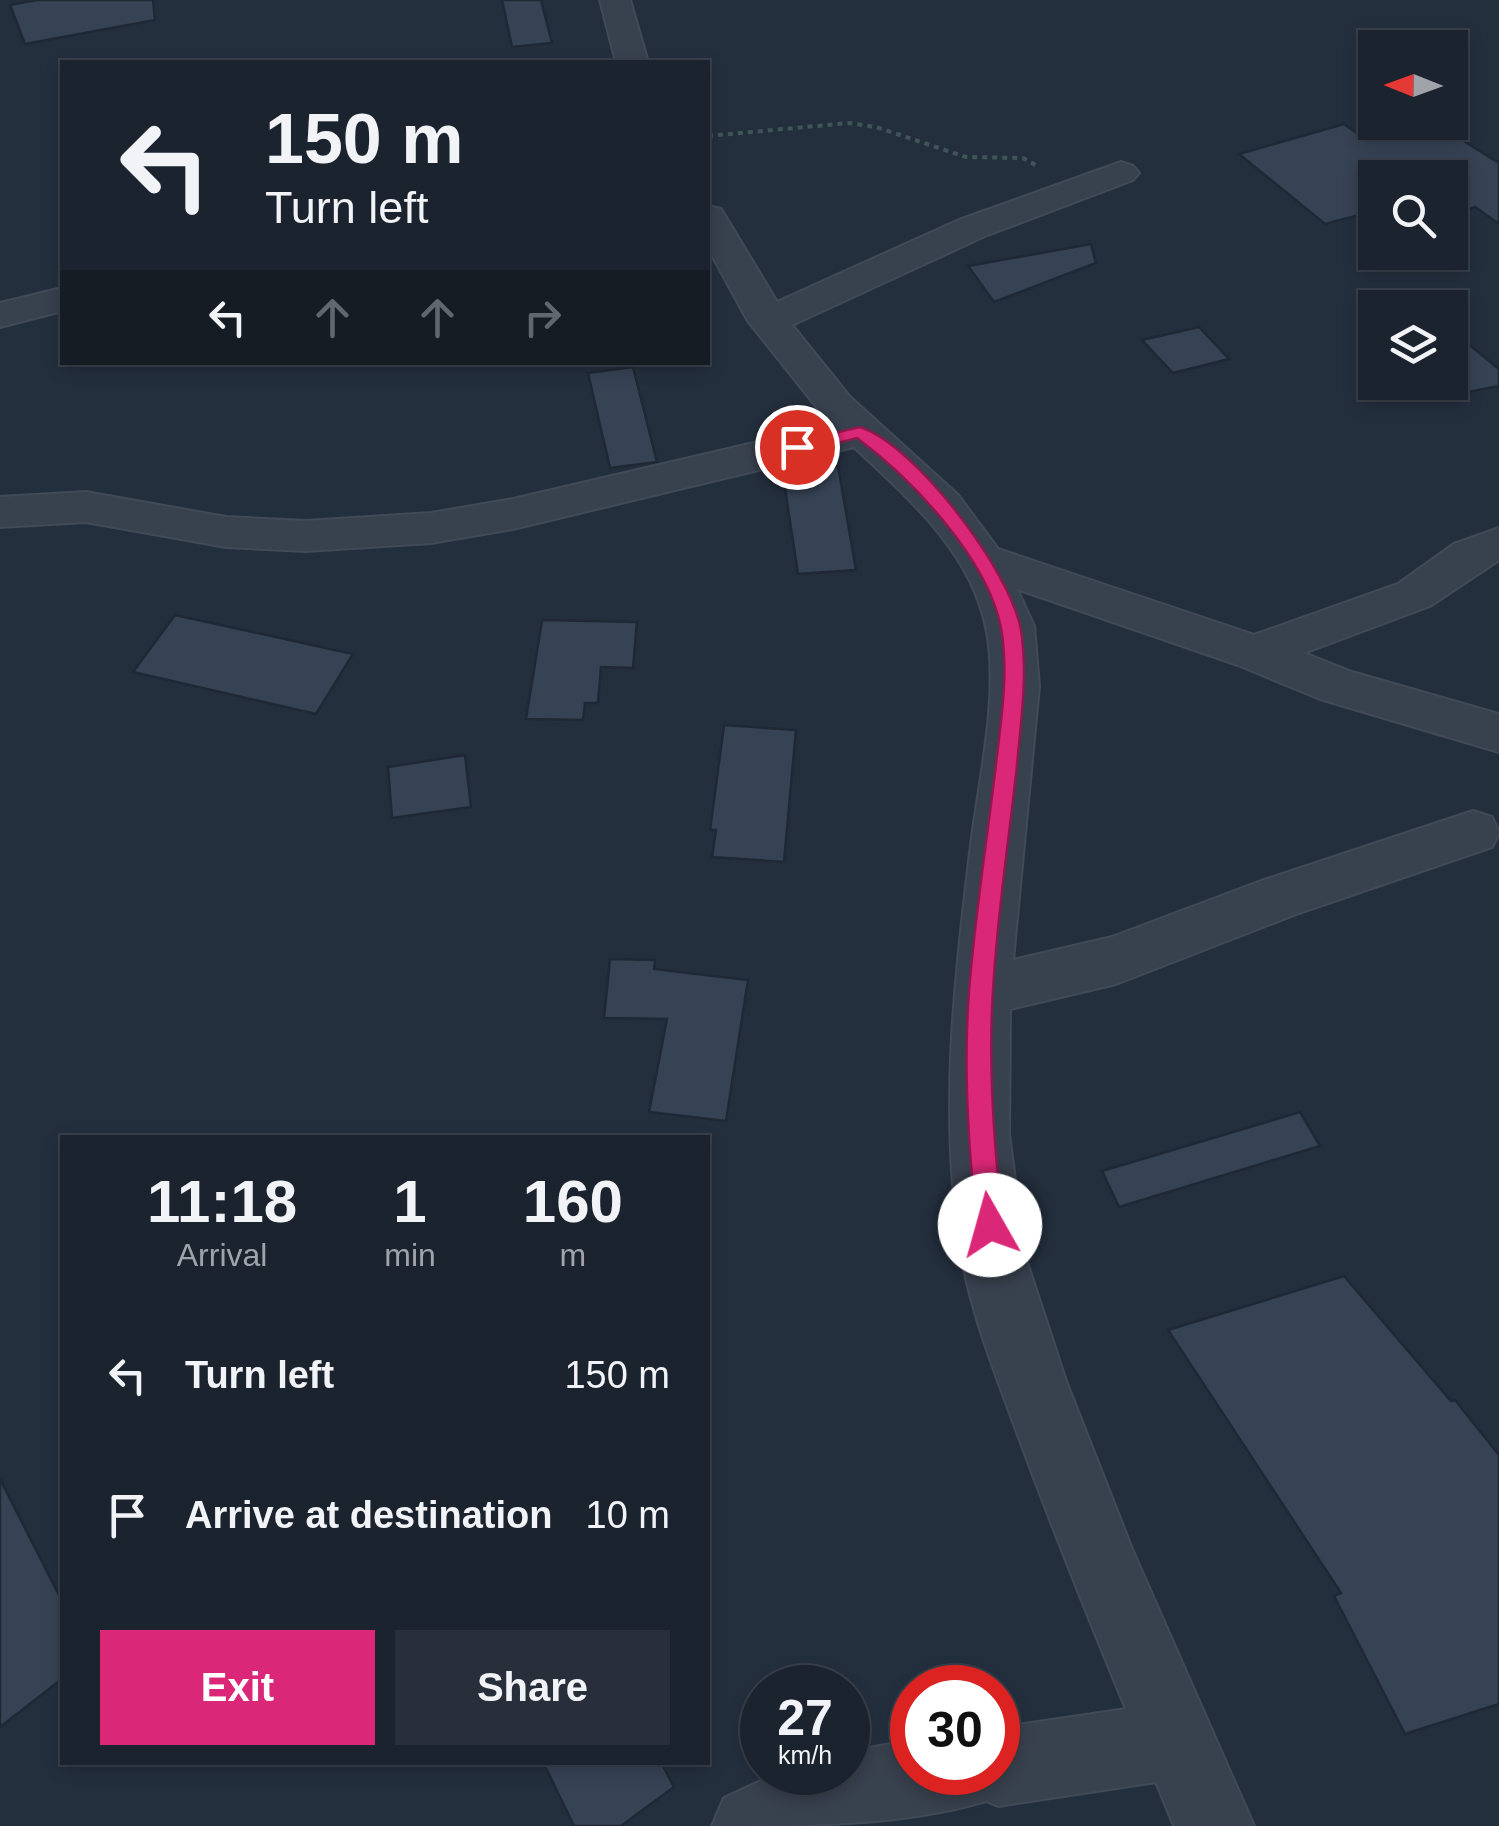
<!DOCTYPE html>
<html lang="en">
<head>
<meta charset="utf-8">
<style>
  :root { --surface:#1b232e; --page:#282f3a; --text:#f1f3f6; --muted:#a0a4aa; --line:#39404a; --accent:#db2777 }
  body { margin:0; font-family:Arial,sans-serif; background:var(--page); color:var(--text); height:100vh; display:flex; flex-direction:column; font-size:38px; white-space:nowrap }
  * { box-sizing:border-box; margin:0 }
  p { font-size:32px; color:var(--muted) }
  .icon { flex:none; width:55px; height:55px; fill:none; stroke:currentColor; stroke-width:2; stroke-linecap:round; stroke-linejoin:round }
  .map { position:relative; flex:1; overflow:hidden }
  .side { position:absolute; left:60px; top:1135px; width:650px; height:630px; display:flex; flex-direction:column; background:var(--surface); border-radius:0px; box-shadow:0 5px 15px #0003,0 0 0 2px var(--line) }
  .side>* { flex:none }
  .banner { position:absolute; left:60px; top:60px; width:650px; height:305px; border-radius:0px; box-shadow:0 5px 15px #0003,0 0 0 2px var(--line); background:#1b232e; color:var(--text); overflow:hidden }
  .needle { width:65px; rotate:271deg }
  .buttons { position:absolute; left:1358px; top:30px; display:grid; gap:20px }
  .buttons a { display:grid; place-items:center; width:110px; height:110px; border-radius:0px; background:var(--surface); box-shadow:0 5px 15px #0003,0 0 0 2px var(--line); font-size:50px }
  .speed { position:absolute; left:740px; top:1665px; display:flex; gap:20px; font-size:50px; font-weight:700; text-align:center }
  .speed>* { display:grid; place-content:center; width:130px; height:130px; border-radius:50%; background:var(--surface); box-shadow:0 5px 15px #0003,0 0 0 2px var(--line); line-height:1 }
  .speed small { font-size:25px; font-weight:400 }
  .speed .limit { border:15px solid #d22; background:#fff; color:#111 }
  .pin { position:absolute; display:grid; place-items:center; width:85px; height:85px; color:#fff; margin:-42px; border:5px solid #fff; border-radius:50%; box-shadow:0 2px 10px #0007 }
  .me { position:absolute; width:110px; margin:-55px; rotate:353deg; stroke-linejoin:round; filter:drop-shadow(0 0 8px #0008) }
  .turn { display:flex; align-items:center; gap:35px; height:210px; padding:0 40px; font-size:45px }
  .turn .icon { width:130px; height:130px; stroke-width:2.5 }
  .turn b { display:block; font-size:70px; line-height:85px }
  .lanes { display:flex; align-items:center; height:95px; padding:0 40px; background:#0003; justify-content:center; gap:50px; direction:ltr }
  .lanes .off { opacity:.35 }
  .eta { display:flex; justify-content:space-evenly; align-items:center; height:170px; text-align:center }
  .eta b { font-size:60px; font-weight:700; line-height:70px }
  .cta { display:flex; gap:20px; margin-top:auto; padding:20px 40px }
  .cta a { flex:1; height:115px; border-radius:0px; background:var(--accent); color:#fff; font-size:40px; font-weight:700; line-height:115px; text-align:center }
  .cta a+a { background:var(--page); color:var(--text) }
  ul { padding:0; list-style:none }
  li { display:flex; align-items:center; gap:30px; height:140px; padding:0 40px }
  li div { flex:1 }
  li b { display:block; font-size:38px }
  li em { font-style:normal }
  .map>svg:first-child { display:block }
</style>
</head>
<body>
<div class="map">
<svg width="1499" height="1826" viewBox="0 0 1499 1826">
  <rect width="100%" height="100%" fill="#242f3e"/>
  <g fill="#364354" stroke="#1f2835" stroke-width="2.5">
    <polygon points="37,0 153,0 155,20 25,44 10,5"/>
    <polygon points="502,0 541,0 552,43 512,47"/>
    <polygon points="1406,122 1433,122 1499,163 1499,224 1475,207 1464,211 1450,202 1450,178 1375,178 1375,211 1325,224 1239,154 1344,124 1363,137"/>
    <polygon points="1091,244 1096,263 994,302 968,266"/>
    <polygon points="1409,295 1424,308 1375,308 1375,322 1362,308"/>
    <polygon points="1199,327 1229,359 1173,373 1142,340"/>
    <polygon points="1450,329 1499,369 1499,386 1443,397 1430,382 1450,382"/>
    <polygon points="633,367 657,462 610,468 588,373"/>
    <polygon points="838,466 856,570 798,574 782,469"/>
    <polygon points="175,615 353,654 316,714 133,672"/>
    <polygon points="542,620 637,622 633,668 601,667 598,703 585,703 583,720 526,719"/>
    <polygon points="724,725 796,730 784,862 712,857 716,830 710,830"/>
    <polygon points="465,755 471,807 392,818 388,767"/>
    <polygon points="610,959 655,960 654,969 748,980 726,1121 649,1112 667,1019 604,1018"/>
    <polygon points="1300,1112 1320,1146 1119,1207 1102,1171"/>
    <polygon points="1344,1276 1451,1401 1455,1400 1499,1455 1499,1704 1405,1734 1334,1596 1341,1593 1168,1330"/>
    <polygon points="0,1479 62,1601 62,1679 0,1727"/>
    <polygon points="543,1762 661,1762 674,1787 621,1826 574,1826"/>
  </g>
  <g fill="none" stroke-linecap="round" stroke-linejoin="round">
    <g stroke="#414a57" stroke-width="4">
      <g id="minor">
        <polygon points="600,0 630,0 648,62 616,62"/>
        <path d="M1121 162 1133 166 1139 173 1133 180 985 236 792 325 850 397 958 495 998 549 1254 635 1398 584 1454 544 1499 528V560L1430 606 1304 653 1352 672 1499 714V752L1320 699 1238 665 1017 589 1034 626 1039 686 1013 960 1112 937 1261 881 1473 811 1492 817 1499 833 1492 847 1299 913 1116 984 1010 1009 1009 1134 1025 1256 1066 1381 1132 1549 1254 1826H1174L1156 1782 998 1806 986 1801C902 1826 802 1826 712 1826L724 1798 780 1772H848V1752L912 1740V1772H998V1728L1126 1709C1087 1615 1050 1522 1015 1427 995 1373 970 1309 961 1253 939 1117 954 981 971 845 979 779 1000 693 986 627 970 550 908 498 854 447L513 529 431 543 306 551 226 547 86 522 0 527V497L86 492 226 517 306 521 431 513 513 499 831 425 748 321 708 248V206L721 209 777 302 959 220Z"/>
        <polygon points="62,288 62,311 0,327 0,303"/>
      </g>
    </g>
    <polyline stroke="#3f5557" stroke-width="4" stroke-dasharray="5 5" stroke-linecap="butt" points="708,136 849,123 876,127 966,157 1023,158 1037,166"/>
    <use href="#minor" fill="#38414e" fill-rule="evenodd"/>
  </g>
  <path fill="#db2777" stroke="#8e194d" stroke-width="2.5" d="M860 427C916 445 1011 572 1021 630 1028 675 1021 720 1017 765 1009 840 997 916 993 991 988 1069 994 1148 1003 1225L999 1234 990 1238 980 1234 977 1225C968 1147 963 1069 969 991 975 915 987 840 996 764 1001 720 1009 673 1001 628 988 559 912 479 857 438L797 453 788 447 791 443Z"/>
</svg>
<div class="buttons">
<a><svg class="needle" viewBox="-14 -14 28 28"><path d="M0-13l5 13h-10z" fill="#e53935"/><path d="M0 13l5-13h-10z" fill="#a0a4aa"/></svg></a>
<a><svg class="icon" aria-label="search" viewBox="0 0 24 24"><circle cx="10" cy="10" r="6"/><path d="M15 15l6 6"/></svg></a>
<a><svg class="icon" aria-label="layers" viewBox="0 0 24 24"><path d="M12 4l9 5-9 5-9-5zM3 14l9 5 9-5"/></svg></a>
</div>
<div class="speed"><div>27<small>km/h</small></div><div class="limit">30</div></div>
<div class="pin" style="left:797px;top:447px;background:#d93025"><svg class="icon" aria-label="arrive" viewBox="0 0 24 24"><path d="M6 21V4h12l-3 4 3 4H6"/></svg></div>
<svg class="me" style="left:990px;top:1225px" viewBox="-20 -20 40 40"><circle r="19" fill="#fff"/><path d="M0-13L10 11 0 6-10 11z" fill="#db2777"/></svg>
<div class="banner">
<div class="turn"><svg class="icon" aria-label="left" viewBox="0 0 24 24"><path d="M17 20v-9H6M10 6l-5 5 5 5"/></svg><div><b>150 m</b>Turn left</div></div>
<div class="lanes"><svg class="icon" aria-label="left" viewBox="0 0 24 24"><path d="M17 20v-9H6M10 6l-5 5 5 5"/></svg><svg class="icon off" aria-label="ahead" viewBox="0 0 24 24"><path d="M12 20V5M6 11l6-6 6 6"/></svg><svg class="icon off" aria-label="ahead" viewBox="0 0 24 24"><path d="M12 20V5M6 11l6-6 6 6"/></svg><svg class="icon off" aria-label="right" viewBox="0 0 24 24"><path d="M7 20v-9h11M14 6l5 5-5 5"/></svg></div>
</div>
<section class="side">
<div class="eta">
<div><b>11:18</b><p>Arrival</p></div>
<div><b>1</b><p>min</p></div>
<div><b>160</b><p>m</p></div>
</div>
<ul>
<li><svg class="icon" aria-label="left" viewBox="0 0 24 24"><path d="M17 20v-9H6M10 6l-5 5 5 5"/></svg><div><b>Turn left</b></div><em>150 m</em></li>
<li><svg class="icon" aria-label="arrive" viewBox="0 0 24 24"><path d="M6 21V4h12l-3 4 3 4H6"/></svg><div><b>Arrive at destination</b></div><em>10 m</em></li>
</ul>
<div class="cta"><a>Exit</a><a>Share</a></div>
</section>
</div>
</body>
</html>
